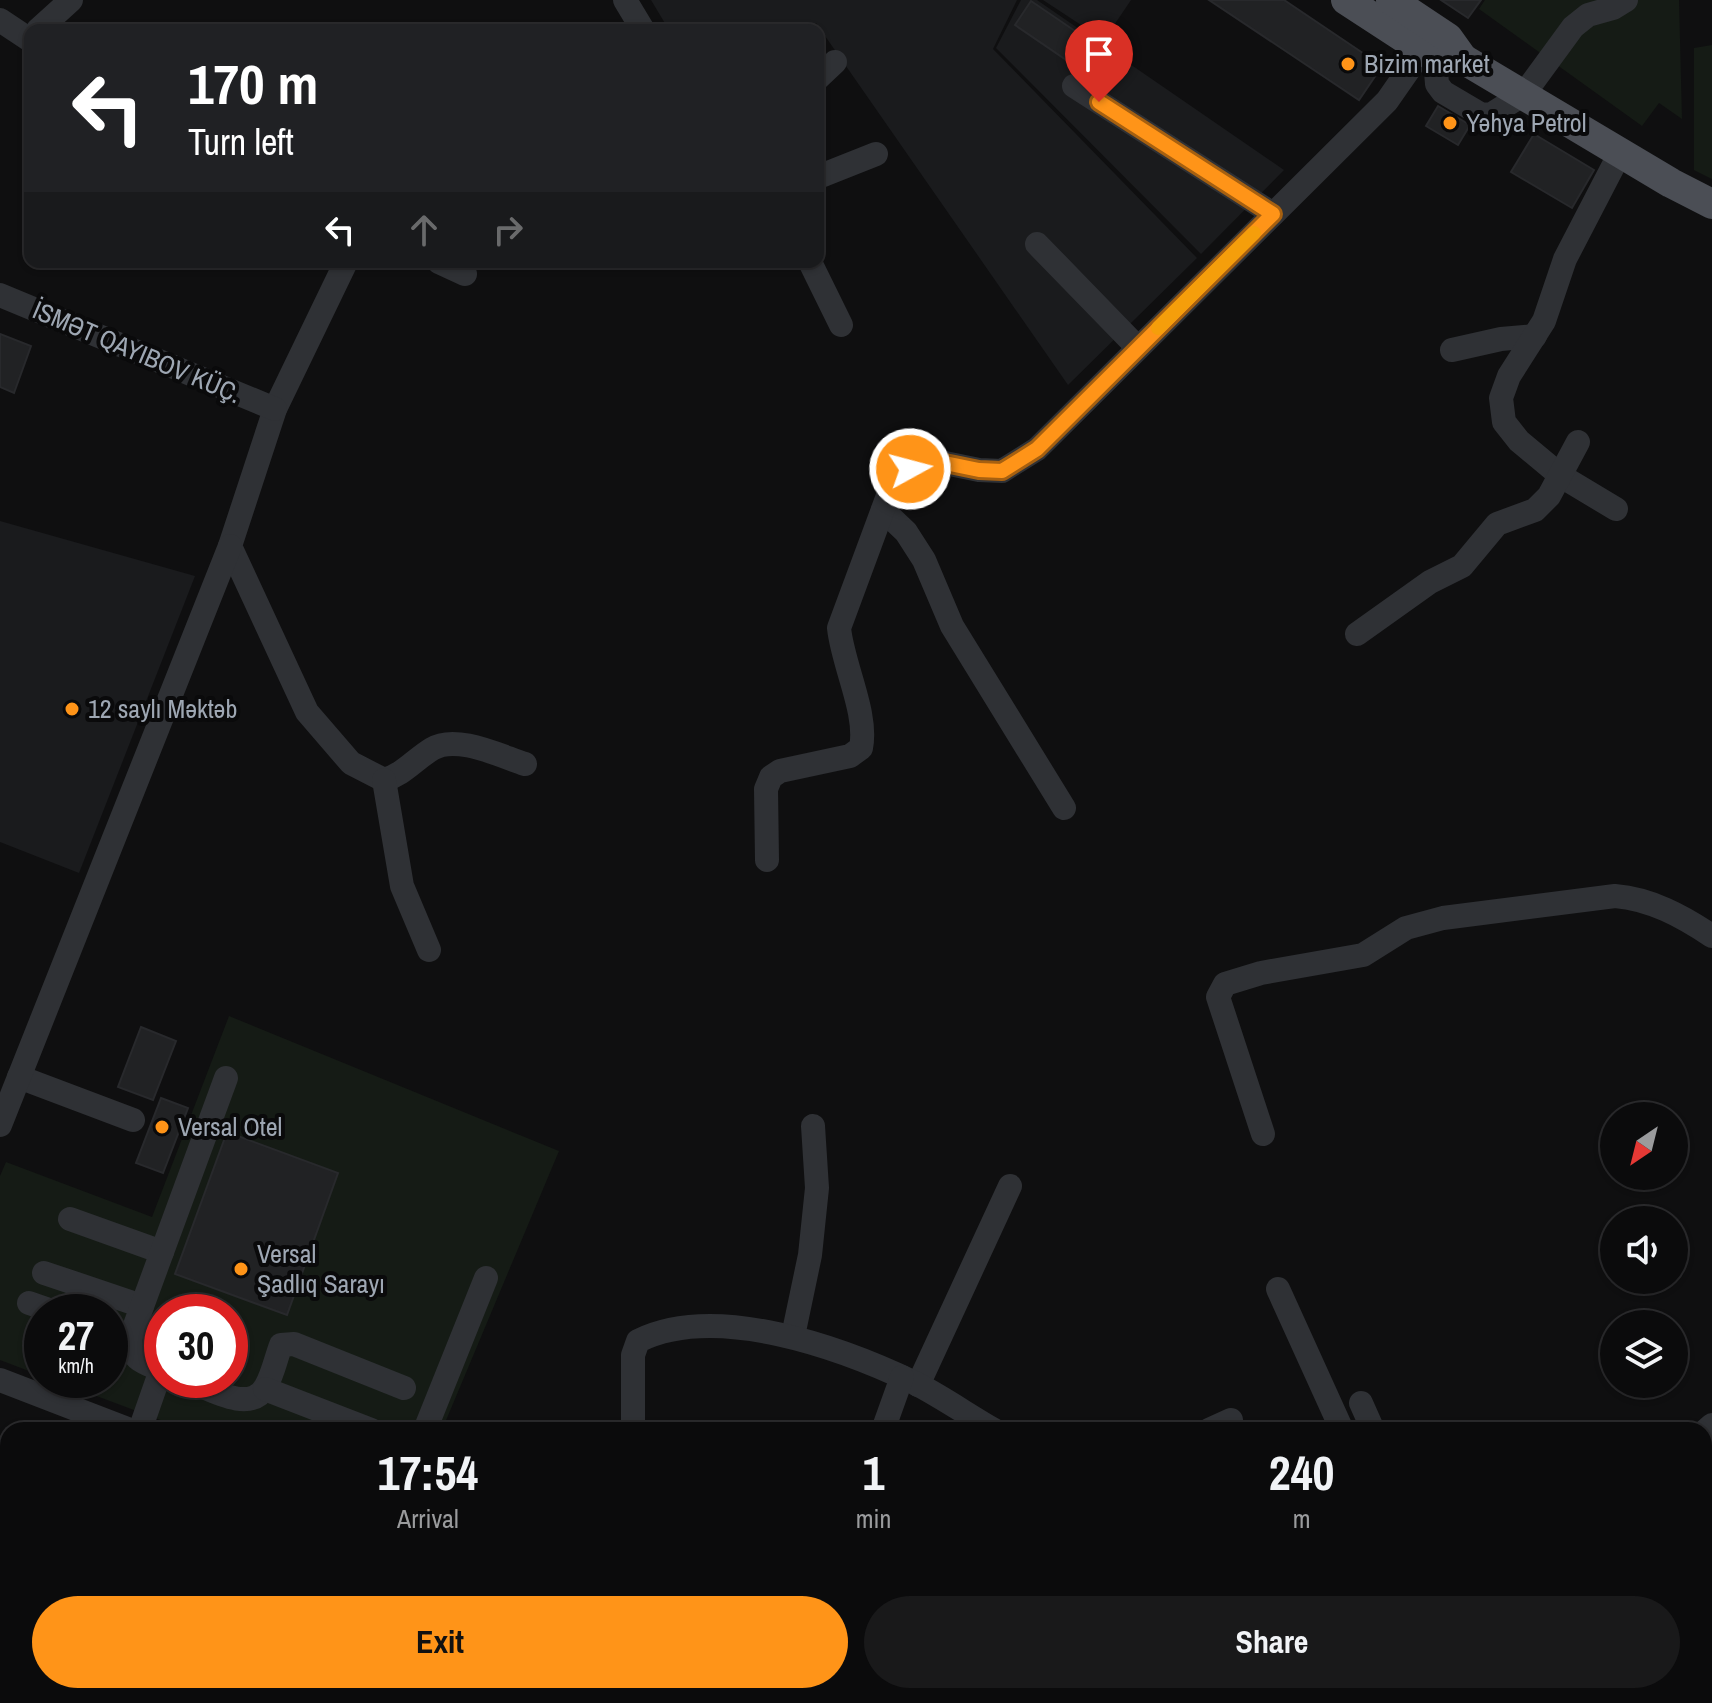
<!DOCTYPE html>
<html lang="en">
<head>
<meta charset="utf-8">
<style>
  :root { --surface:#0b0b0c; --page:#19191a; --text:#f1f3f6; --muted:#9a9b9d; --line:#2b2b2d; --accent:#ff9418 }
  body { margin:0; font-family:"Archivo Narrow",sans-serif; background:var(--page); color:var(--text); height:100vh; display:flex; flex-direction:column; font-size:30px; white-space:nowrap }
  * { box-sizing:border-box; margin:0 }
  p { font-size:26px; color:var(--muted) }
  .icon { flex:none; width:44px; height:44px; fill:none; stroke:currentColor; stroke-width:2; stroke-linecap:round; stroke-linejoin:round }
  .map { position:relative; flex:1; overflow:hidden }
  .side { position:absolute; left:0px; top:1422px; width:1712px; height:282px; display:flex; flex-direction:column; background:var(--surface); border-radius:24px 24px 0 0; box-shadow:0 2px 6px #0004,0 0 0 2px var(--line) }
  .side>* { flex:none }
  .banner { position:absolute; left:24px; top:24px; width:800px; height:244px; border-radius:16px; box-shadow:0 2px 6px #0004,0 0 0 2px var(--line); background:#202124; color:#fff; overflow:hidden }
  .needle { width:52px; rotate:215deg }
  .controls { position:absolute; left:1600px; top:1102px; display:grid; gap:16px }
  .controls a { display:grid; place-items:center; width:88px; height:88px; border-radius:50%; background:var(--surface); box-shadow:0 2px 6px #0004,0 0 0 2px var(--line); font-size:40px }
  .speed { position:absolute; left:24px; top:1294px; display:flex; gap:16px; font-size:40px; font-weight:700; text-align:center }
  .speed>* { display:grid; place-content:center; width:104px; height:104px; border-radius:50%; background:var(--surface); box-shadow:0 2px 6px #0004,0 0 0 2px var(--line); line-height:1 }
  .speed small { font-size:20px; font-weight:400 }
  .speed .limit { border:12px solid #d22; background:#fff; color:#111 }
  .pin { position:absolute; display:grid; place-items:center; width:68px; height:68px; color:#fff; margin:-82px -34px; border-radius:50% 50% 50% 0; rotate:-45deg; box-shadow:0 0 8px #0007 }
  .pin .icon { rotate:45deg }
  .me { position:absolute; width:88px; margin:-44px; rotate:83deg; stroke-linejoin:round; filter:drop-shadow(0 0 6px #0008) }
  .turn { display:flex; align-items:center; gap:28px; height:168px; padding:0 32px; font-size:36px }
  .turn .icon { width:104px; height:104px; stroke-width:2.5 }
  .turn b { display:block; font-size:56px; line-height:68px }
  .lanes { display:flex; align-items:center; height:76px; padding:0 32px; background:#0003; justify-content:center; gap:40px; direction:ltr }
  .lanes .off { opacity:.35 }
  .eta { display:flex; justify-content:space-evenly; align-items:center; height:136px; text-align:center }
  .eta b { font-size:48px; font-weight:700; line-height:56px }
  .button { display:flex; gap:16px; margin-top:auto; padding:16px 32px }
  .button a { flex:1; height:92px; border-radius:48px; background:var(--accent); color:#111; font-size:32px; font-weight:700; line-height:92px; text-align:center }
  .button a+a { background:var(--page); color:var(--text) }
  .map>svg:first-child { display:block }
</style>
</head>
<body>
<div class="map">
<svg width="1712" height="1703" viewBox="0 0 1712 1703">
  <rect width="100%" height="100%" fill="#0f0f10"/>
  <g fill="#1a1b1d">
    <polygon points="651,0 1017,0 993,49 1197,258 1068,385 816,23 808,30 669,30"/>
    <polygon points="1021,0 1037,0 1284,170 1201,254 996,48"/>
    <polygon points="1043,0 1131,0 1104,40"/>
    <polygon points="0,521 195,576 79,873 0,842"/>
  </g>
  <g fill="#151b15" fill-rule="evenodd">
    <polygon points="1485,0 1679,0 1682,119 1659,103 1642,126 1479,9"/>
    <polygon points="1712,45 1712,179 1694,170 1694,48"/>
    <path d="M229 1016 559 1151 442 1430H187L54 1380H110V1312H42V1376L0 1360V1176L6 1162 152 1217ZM162 1312H230V1380H162Z"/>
  </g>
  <g fill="#212224" stroke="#28292c" stroke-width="2">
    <polygon points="1209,0 1284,0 1382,66 1359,100"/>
    <polygon points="1441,0 1481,0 1468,18"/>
    <polygon points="1031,1 1097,46 1081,70 1015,25"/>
    <polygon points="1438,106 1470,125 1458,145 1426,126"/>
    <polygon points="1534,134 1594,170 1572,208 1511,172"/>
    <polygon points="0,334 31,346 14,393 0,387"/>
    <polygon points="141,1027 176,1041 153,1100 118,1087"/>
    <polygon points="161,1098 188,1108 163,1173 136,1163"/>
    <polygon points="227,1132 338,1173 287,1315 175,1274"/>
  </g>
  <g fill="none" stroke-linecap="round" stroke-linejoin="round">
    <g stroke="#2f3135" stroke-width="24">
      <polyline points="625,0 643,30"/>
      <polyline points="0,20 30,40"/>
      <polyline points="38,30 71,0"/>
      <polyline points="1435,58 1437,84 1443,92 1482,115 1492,114 1524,94 1573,27 1588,15 1613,8 1626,0"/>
      <polyline points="818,78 835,62"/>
      <polyline points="1074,86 1273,214"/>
      <polyline points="818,177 876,154"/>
      <polyline points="1037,244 1138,348"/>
      <path d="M346 262 275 409 230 546 307 712 351 763 384 780C404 774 414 760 432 749 456 734 500 756 525 764"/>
      <polyline points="439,262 465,274"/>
      <polyline points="810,262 841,325"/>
      <polyline points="0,295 275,409"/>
      <polyline points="1452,350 1501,339 1535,336"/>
      <polyline points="1616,509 1561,476 1519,441 1504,422 1501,398 1509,376 1544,321 1565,259 1620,153"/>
      <polyline points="883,510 906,532 924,560 952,626 1064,808"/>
      <polyline points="1357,634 1430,582 1462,566 1497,524 1535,510 1549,496 1578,442"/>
      <polyline points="384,780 402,886 429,950"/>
      <path d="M767 860 766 789 771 777 780 771 850 756 861 748C868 713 843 666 839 628L889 493 910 469 940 462 979 470 1002 471 1037 449 1387 101 1433 35"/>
      <polyline points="19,1077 133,1120"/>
      <polyline points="0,1125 230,546"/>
      <path d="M1263 1134 1218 997 1225 984 1261 973 1363 955 1406 928 1443 918 1615 896C1651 899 1682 916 1712 936"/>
      <polyline points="70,1219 162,1252"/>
      <polyline points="44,1273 142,1306"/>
      <polyline points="1278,1289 1342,1430"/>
      <polyline points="29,1303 55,1312"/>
      <polyline points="793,1336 810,1255 817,1188 813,1126"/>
      <path d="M162 1370C145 1363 130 1360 130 1339L226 1078"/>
      <polyline points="0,1380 130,1430"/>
      <path d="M187 1380C208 1388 251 1415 266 1386 273 1374 276 1358 281 1345L294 1344 404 1388"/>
      <polyline points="918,1385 1010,1186"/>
      <polyline points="265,1389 371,1430"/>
      <polyline points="1361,1403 1373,1430"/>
      <path d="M633 1424V1355L638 1341C716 1302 842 1348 915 1383 942 1397 968 1415 994 1430"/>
      <polyline points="140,1430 161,1370"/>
      <polyline points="425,1430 486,1278"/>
      <polyline points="883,1430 902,1377"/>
      <polyline points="1209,1430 1231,1420"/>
      <polyline points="1704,1432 1712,1425"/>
      <polyline points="0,1572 8,1574"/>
      <polyline points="445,1696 452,1703"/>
      <polyline points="1155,1696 1156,1703"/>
      <polyline points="1677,1696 1687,1703"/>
      <polyline points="552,1703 559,1696"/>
    </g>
    <g stroke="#4b4e55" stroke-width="30">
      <polyline points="1346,0 1435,58 1463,59 1671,183 1712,204"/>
      <polyline points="1391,0 1448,38 1463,59"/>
    </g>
  </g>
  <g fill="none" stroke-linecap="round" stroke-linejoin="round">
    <g stroke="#a66010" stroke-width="20">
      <polyline id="route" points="910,469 940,462 979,470 1002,471 1037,449 1273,214 1099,102"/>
    </g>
    <use href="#route" stroke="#ff9418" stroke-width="14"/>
    <polyline stroke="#f59e0b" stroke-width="14" points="1158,328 1254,233"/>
  </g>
  <g fill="#ff9418" stroke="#0a0a0b" stroke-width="3">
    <circle cx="1348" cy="64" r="8"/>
    <circle cx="1450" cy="123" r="8"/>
    <circle cx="72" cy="709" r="8"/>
    <circle cx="162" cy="1127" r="8"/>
    <circle cx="241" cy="1269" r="8"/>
  </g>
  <g text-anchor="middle" stroke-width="8" stroke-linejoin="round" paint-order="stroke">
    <g font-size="26" fill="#9ea7b3" stroke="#0a0a0b" text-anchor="start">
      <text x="1364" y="73">Bizim market</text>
      <text x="1466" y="132">Yəhya Petrol</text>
      <text x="88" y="718">12 saylı Məktəb</text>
      <text x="178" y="1136">Versal Otel</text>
      <text x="257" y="1263">Versal<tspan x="257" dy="30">Şadlıq Sarayı</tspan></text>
    </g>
    <g font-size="26" fill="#9ea7b3" stroke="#0a0a0b">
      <text transform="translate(137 352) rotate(23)" y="9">İSMƏT QAYIBOV KÜÇ.</text>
    </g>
  </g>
</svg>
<div class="controls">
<a><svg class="needle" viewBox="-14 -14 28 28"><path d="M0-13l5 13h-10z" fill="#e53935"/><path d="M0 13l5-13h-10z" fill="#9a9b9d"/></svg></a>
<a><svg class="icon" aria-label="sound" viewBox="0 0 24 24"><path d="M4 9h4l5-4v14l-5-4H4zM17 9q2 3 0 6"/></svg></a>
<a><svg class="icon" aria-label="layers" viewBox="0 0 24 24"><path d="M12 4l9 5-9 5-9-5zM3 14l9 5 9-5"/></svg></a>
</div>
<div class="speed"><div>27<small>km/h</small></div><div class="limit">30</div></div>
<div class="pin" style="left:1099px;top:102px;background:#d93025"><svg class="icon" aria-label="arrive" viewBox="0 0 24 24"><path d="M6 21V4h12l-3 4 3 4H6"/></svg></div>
<svg class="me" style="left:910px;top:469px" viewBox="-20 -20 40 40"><circle r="17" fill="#ff9418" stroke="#fff" stroke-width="3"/><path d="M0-11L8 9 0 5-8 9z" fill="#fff"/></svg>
<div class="banner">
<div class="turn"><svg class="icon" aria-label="left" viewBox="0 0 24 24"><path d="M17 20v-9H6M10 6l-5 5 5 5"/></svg><div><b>170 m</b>Turn left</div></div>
<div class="lanes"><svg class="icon" aria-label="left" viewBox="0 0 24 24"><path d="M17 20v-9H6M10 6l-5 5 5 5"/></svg><svg class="icon off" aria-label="ahead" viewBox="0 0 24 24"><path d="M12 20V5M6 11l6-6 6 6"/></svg><svg class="icon off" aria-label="right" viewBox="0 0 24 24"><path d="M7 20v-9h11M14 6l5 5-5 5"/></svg></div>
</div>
<section class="side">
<div class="eta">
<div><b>17:54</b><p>Arrival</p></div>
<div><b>1</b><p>min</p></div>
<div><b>240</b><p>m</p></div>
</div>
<div class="button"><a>Exit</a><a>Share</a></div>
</section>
</div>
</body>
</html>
